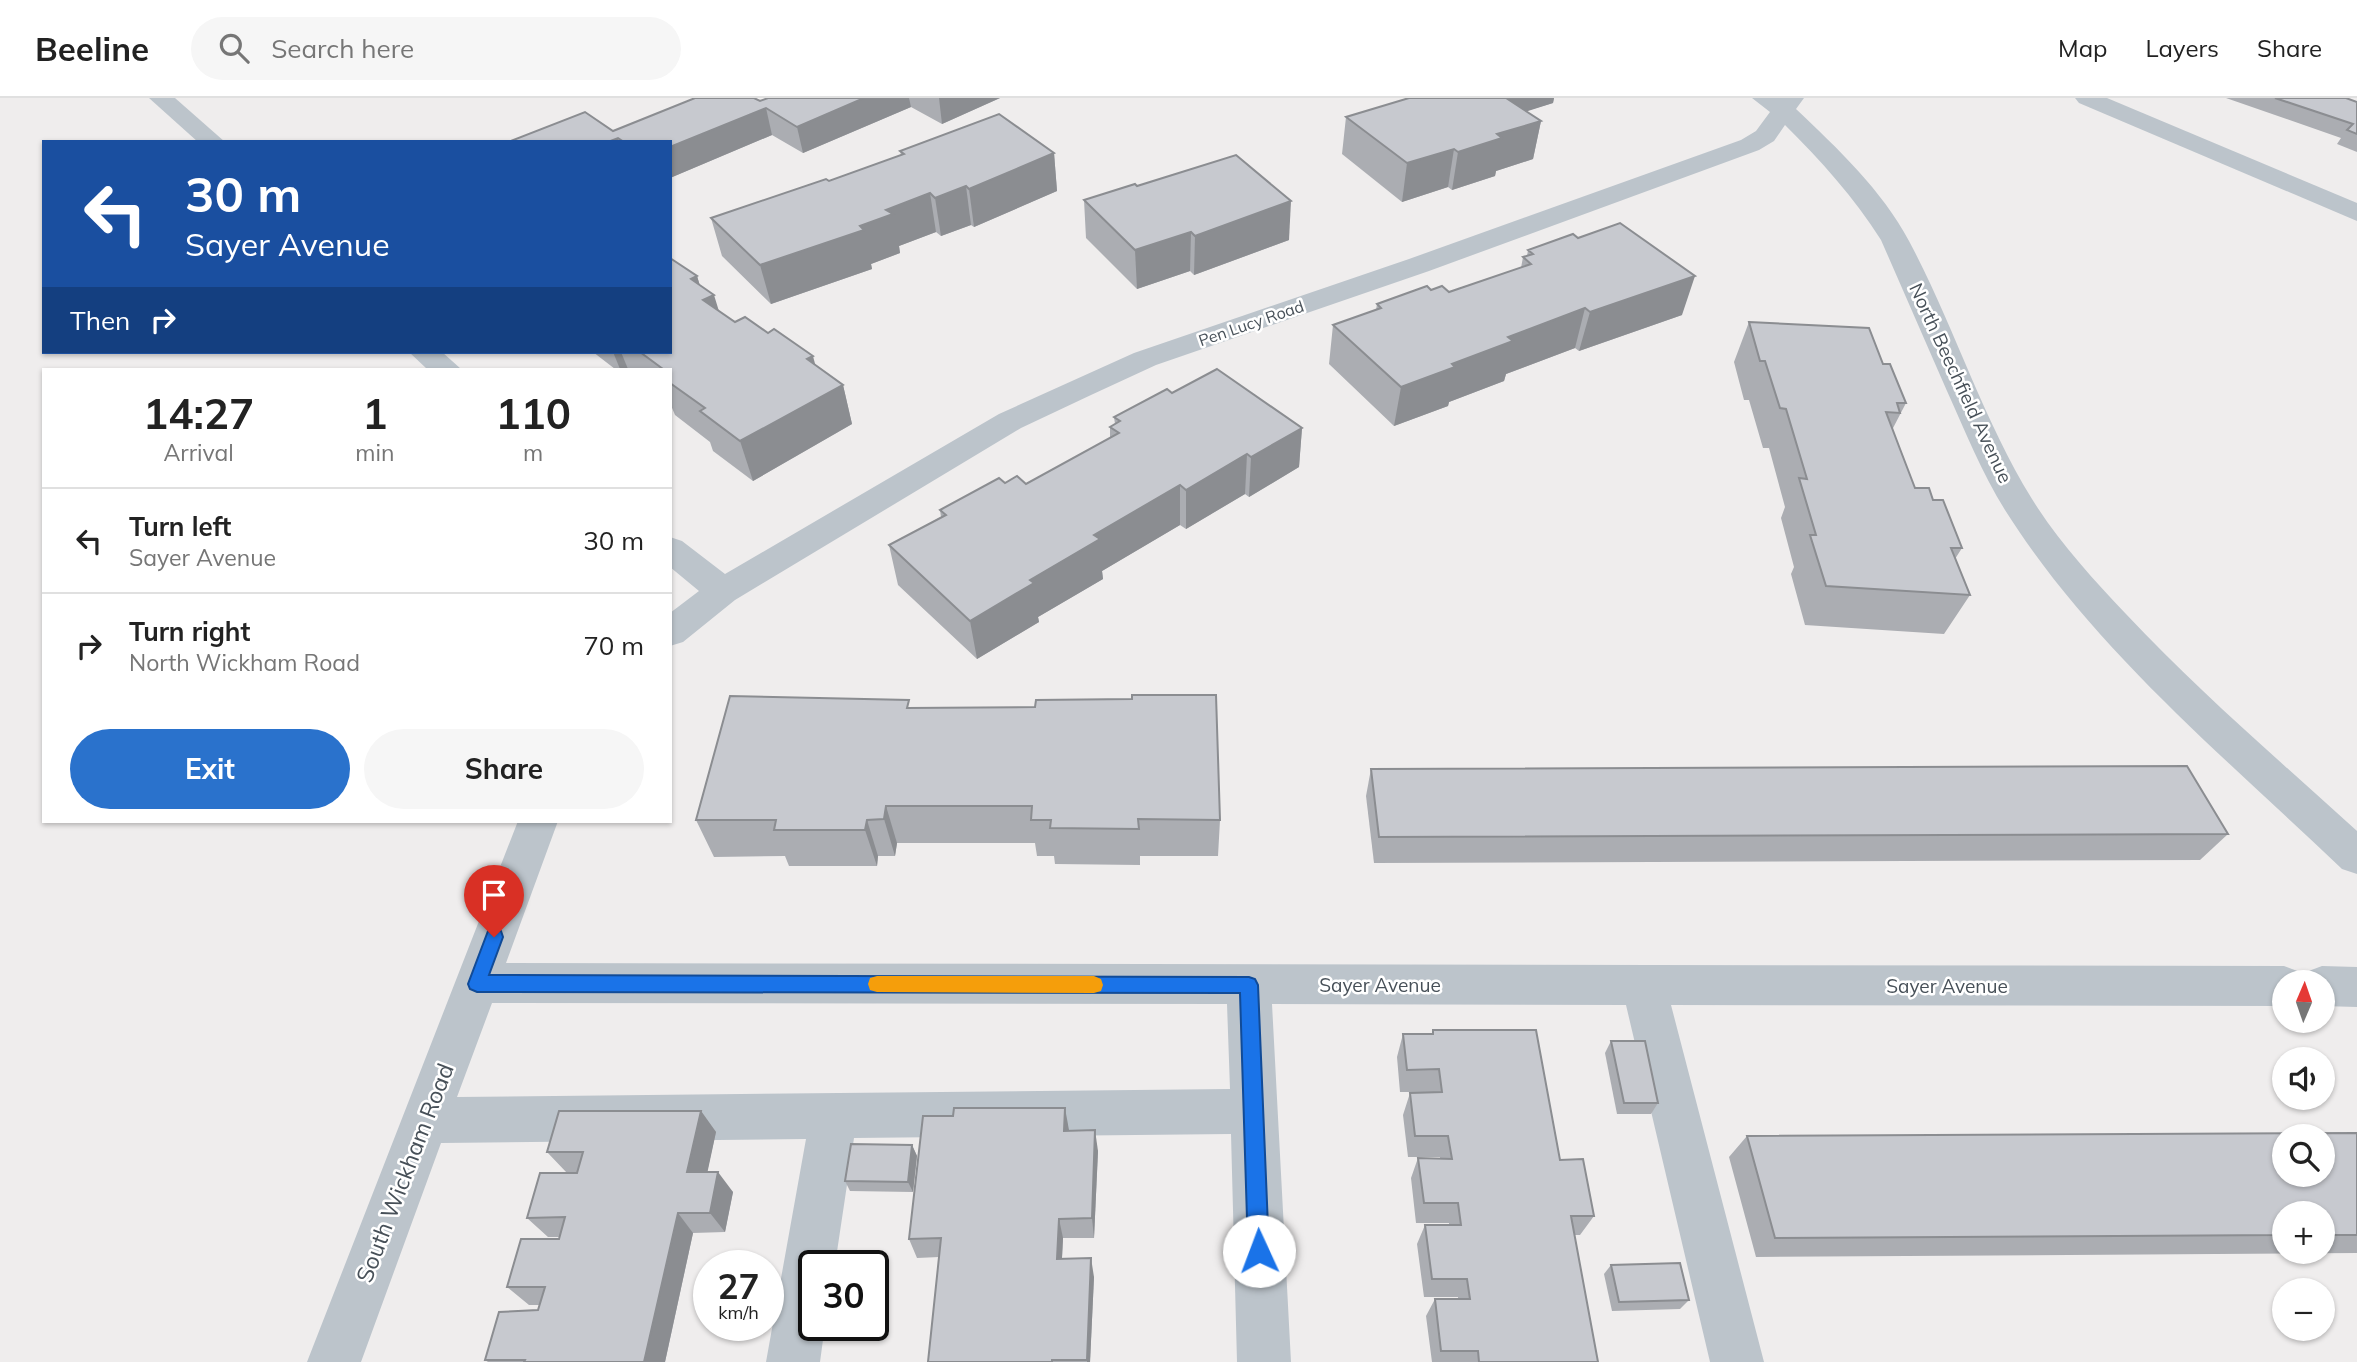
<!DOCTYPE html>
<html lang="en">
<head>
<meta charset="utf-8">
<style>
  :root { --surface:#fff; --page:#f6f6f6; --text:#222; --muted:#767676; --line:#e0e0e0; --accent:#2a72cc }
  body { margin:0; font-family:Mulish,sans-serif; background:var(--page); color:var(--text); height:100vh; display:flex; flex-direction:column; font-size:26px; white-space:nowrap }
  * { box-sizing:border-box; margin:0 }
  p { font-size:23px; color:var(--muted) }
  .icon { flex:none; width:38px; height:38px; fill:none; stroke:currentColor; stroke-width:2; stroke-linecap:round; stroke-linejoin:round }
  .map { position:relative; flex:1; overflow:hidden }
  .sheet { position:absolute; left:42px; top:270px; width:630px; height:455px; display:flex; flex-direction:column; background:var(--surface); border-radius:0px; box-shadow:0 2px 5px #0004 }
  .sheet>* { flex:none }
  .banner { position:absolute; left:42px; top:42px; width:630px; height:214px; border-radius:0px; box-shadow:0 2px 5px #0004; background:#1a4fa0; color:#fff; overflow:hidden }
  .needle { width:46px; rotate:2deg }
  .tools { position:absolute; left:2272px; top:872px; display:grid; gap:14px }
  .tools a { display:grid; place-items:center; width:63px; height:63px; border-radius:50%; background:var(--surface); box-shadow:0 2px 5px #0004; font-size:35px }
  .speed { position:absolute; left:693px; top:1152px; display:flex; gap:14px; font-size:35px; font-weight:700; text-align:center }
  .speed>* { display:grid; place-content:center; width:91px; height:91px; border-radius:50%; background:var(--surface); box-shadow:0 2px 5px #0004; line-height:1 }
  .speed small { font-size:18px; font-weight:400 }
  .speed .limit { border:4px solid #111; border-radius:10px; background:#fff; color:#111 }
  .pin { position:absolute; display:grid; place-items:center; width:60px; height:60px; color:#fff; margin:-72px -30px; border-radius:50% 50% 50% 0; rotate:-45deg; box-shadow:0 0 7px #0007 }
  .pin .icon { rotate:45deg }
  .me { position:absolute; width:77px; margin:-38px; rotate:358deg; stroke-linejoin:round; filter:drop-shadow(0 0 5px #0008) }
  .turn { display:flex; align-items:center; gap:24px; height:147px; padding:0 28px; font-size:32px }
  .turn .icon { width:91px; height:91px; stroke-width:2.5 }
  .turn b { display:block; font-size:49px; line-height:60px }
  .then { display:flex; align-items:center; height:66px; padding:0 28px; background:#0003; gap:14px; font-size:26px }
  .eta { display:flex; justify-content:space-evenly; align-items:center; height:119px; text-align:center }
  .eta b { font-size:42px; font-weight:700; line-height:49px }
  .primary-button { display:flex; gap:14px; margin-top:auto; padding:14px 28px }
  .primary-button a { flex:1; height:80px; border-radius:42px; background:var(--accent); color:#fff; font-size:28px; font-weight:700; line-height:80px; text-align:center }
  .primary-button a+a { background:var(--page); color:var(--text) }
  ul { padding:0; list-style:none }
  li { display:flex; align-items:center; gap:21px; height:105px; padding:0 28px; border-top:2px solid var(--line) }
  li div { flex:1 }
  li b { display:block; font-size:26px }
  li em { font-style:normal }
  header { display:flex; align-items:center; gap:42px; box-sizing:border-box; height:98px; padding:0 35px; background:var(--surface); border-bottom:2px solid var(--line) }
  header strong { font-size:33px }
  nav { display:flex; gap:38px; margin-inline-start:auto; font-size:24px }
  .search { width:490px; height:63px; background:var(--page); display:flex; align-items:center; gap:18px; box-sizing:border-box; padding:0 24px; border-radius:38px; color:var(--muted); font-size:26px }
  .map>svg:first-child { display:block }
</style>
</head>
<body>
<header>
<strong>Beeline</strong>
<div class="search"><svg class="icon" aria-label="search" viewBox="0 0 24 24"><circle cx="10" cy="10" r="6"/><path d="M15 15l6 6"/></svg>Search here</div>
<nav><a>Map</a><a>Layers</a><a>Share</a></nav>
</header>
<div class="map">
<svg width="2357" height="1264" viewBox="0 0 2357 1264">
  <rect width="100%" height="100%" fill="#efeded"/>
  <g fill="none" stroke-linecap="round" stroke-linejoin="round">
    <g fill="#bcc4cb" fill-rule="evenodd">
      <polygon points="149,0 175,0 225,44 198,44"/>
      <path d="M1752 0H1804L1796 11C1837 50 1882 92 1909 143 1954 227 1982 320 2032 401 2058 443 2092 480 2126 516 2198 593 2279 662 2357 733V776L2342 771C2226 660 2092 550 2005 412 1982 375 1965 333 1947 293 1925 243 1903 192 1881 142 1854 99 1821 63 1785 27L1774 43 1759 52 1429 173 1156 267 1091 297 1021 330 735 502 683 544 670 548V515L699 493 670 469V439L682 443 725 476 999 316 1134 255 1409 161 1741 42 1756 33 1770 14Z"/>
      <polygon points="2075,0 2107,0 2357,105 2357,123 2079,5"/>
      <polygon points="409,254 442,254 461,271 427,271"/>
      <path d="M518 723H558L506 865 2284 868 2300 874 2303 881 2306 874 2322 868 2357 869V909L2322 908V884H2284V908L1671 907 1764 1264H1710L1626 907 1272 906 1291 1264H1237L1231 1036 854 1040 835 1167H814V1227H825L820 1264H766L806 1041 441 1045 361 1264H307ZM492 905 1227 906 1230 991 457 999Z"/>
    </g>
  </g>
  <g fill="#abadb2" fill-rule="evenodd">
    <polygon points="768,0 1000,0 942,26 911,9 803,55 772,37 670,80 670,44 508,44 613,33 760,3"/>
    <polygon points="1409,0 1554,0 1553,5 1526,13 1541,23 1533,61 1496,73 1495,78 1452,92 1448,89 1402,104 1342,56 1346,19"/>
    <polygon points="2226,0 2346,0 2357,4 2357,54 2337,46 2341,40"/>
    <polygon points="900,53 1054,55 1057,93 974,129 971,127 941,138 936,134 899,148 900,155 871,166 872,171 771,206 722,158 711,120 829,83 901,57"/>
    <polygon points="1084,102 1289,142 1194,177 1190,173 1137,191 1086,140"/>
    <polygon points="1528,152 1682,217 1579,253 1575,250 1506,276 1504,283 1449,304 1448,308 1394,328 1329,266 1333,227 1376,212 1377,206 1431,192 1449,194 1521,170 1523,159 1527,158"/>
    <polygon points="697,178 700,188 718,212 735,224 815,267 843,287 852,326 753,383 713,353 710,344 675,317 670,305 670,271 615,271 593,254 670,254"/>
    <polygon points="1749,224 1883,266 1906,305 1892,332 1915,390 1933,402 1962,450 1955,461 1970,497 1944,536 1805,527 1791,476 1794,469 1781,420 1785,409 1769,350 1763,350 1749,302 1744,302 1734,264"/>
    <polygon points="1172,295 1302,330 1299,369 1249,399 1245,396 1186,431 1180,427 1102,473 1103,481 1038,519 1039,524 977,561 898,487 889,447 941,419 940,412 1005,385 1026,386 1110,340 1110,329 1115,326 1114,319"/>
    <polygon points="911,610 1220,722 1218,758 1140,758 1140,767 1055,766 1054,758 1037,758 1035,745 897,745 895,758 878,758 877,768 789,768 785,758 714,759 696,722"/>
    <polygon points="1371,671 2228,736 2200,762 1374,765 1366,698"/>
    <polygon points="1433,932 1560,1062 1594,1118 1580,1137 1574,1137 1598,1264 1432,1264 1426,1218 1435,1201 1458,1201 1458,1199 1424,1199 1417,1146 1425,1127 1449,1127 1449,1125 1416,1125 1411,1080 1418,1060 1440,1060 1440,1059 1408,1059 1403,1017 1410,995 1432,994 1400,994 1397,959 1403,936 1432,936"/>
    <polygon points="1611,943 1658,1005 1651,1016 1617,1016 1605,955"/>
    <polygon points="701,1013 716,1034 707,1074 733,1094 725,1134 693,1135 665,1264 488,1264 485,1262 538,1212 540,1207 529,1207 507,1189 559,1141 560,1139 548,1139 527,1120 567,1075 547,1054"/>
    <polygon points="1069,1032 1098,1053 1094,1140 1063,1140 1062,1160 1094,1179 1090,1264 928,1264 939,1159 917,1160 909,1141"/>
    <path d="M2357 1035V1155L1756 1159 1729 1059 1747 1038ZM2284 1115H2322V1153H2284Z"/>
    <polygon points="912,1047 917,1058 913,1094 850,1093 845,1083"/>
    <polygon points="1611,1167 1689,1202 1680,1211 1612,1213 1604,1176"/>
  </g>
  <g fill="#8b8d91">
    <polygon points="864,0 909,0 911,9 803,55 797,29"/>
    <polygon points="939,0 1000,0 942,26"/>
    <polygon points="1491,0 1554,0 1553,5 1487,26"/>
    <polygon points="766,10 772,37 670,80 670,49"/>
    <polygon points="1541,23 1533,61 1496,73 1495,78 1452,92 1458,54 1497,36"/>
    <polygon points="618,40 619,44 608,44"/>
    <polygon points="1454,51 1448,89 1402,104 1407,65"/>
    <polygon points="1054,55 1057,93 974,129 969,91"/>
    <polygon points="966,88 971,127 941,138 935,100"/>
    <polygon points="930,95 936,134 899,148 900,155 871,166 872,171 771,206 760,167 860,128 886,112"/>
    <polygon points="1291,103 1289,142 1194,177 1195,138"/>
    <polygon points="1191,134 1190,173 1137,191 1135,152"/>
    <polygon points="697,178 704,201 714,197 726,236 691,181"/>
    <polygon points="1695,178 1682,217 1579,253 1590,214"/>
    <polygon points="1585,210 1575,250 1506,276 1504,283 1449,304 1448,308 1394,328 1401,289 1508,239"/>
    <polygon points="613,254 621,254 628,271 620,271"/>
    <polygon points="813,258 823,297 807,261"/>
    <polygon points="843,287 852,326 753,383 740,343"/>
    <polygon points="1302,330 1299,369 1249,399 1251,359"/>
    <polygon points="1247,356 1245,396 1186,431 1186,392"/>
    <polygon points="1180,387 1180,427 1102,473 1103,481 1038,519 1039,524 977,561 970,523 1030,482 1094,437"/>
    <polygon points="886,708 897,745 895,758 884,721"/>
    <polygon points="867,722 878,758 877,768 865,732"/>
    <polygon points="1065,1010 1069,1032 1068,1054 1064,1033"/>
    <polygon points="701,1013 716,1034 703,1095 687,1074"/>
    <polygon points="1095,1032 1098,1053 1094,1140 1092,1120"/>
    <polygon points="912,1047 917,1058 913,1094 908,1084"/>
    <polygon points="718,1074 733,1094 725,1134 710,1115"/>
    <polygon points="678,1115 693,1135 665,1264 644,1264"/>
    <polygon points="1059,1121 1063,1140 1061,1179 1057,1161"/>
    <polygon points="1091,1160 1094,1179 1090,1264 1087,1264"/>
  </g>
  <g fill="#c7c9cf" stroke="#8b8d91" stroke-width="2" fill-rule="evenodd">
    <polygon points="695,0 754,0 760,3 768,0 864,0 797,29 766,10 670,49 670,44 624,44 618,40 608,44 508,44 585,14 613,33"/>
    <polygon points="1409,0 1506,0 1541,23 1497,36 1502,40 1458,54 1454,51 1407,65 1346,19"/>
    <polygon points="2275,0 2346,0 2357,4 2357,36 2347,32 2353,26"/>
    <polygon points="999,16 1054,55 969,91 966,88 935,100 930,95 886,112 893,116 860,128 864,132 760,167 711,120 826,81 829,83 904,56 900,53"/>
    <polygon points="1236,57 1291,103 1195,138 1191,134 1135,152 1084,102 1135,86 1137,88"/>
    <polygon points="1620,125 1695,178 1590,214 1585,210 1508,239 1513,243 1452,266 1455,269 1401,289 1333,227 1381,210 1377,206 1427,188 1431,192 1442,188 1449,194 1531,166 1523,159 1533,156 1528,152 1573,136 1578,140"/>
    <polygon points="670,160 697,178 691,181 714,197 703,202 735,224 745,219 768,235 774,231 813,258 807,261 843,287 740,343 700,313 705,310 670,285 670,271 663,271 640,254 670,254"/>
    <polygon points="1749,224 1869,230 1883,266 1890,266 1906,305 1897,305 1900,315 1886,314 1900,351 1915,390 1929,390 1933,402 1943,402 1962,450 1951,450 1970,497 1826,488 1810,437 1816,437 1799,380 1807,381 1786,311 1780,310 1765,263 1760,263"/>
    <polygon points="1217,271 1302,330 1251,359 1247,356 1186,392 1180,387 1094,437 1100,441 1030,482 1034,485 970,523 889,447 946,417 940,412 999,380 1005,385 1017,378 1026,386 1119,335 1110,329 1120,323 1114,319 1167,291 1172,295"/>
    <polygon points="1132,597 1216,597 1220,722 1138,721 1139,731 1050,730 1051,722 1031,722 1032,708 886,708 884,721 867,722 865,732 774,732 776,722 696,722 730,598 909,602 907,610 1035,609 1036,602 1132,601"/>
    <polygon points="2187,668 2228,736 1379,739 1371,671"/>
    <polygon points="1433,932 1536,932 1560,1062 1583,1061 1594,1118 1571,1118 1598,1264 1479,1264 1478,1253 1441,1253 1435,1201 1470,1201 1467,1181 1432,1181 1425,1127 1461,1127 1458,1105 1424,1105 1418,1060 1452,1061 1448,1038 1415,1038 1410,995 1442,994 1439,971 1407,972 1403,936 1433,936"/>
    <polygon points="1611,943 1645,943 1658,1005 1624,1005"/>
    <polygon points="954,1010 1065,1010 1064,1033 1095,1032 1092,1120 1059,1121 1057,1161 1091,1160 1087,1262 1052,1262 1052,1264 928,1264 941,1140 909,1141 923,1018 953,1018"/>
    <polygon points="559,1013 701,1013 687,1074 718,1074 710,1115 678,1115 644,1264 524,1264 525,1262 485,1262 499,1214 538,1212 545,1189 507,1189 521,1141 559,1141 565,1119 527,1120 540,1075 577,1075 583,1054 547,1054"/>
    <path d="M2357 1035V1137H2322V1115H2284V1137L1775 1140 1747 1038ZM2284 1038H2322V1076H2284Z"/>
    <polygon points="851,1046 912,1047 908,1084 845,1083"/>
    <polygon points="1680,1165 1689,1202 1619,1204 1611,1167"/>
  </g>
  <polygon fill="#1a73e8" stroke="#114b97" stroke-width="2" points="494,831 501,833 503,839 489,877 1249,879 1255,881 1258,887 1269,1153 1266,1160 1259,1163 1252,1160 1248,1153 1240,895 477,894 470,891 468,886 488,833"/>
  <polygon fill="#f59e0b" points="877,878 1094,878 1101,881 1103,887 1101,893 1094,895 877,894 870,892 868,886 870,880"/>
  <g text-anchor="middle" stroke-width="5" stroke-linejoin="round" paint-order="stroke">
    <g font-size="16" fill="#475058" stroke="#fff">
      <text transform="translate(1251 225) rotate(-19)" y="6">Pen Lucy Road</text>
    </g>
    <g font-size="19" fill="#475058" stroke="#fff">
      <text transform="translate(1961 285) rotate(65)" y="7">North Beechfield Avenue</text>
      <text x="1380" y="894">Sayer Avenue</text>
      <text x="1947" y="895">Sayer Avenue</text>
    </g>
    <g font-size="23" fill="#475058" stroke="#fff">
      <text transform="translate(405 1075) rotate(-69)" y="8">South Wickham Road</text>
    </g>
  </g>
</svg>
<div class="tools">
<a><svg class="needle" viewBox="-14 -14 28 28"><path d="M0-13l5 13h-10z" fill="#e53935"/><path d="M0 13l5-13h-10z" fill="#767676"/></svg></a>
<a><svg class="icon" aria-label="sound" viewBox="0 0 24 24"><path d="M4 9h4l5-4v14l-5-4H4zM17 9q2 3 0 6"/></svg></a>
<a><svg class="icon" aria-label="search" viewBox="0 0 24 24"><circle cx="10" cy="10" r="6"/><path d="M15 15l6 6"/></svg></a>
<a>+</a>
<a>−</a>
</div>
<div class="speed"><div>27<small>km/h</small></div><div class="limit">30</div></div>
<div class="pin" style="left:494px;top:839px;background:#d93025"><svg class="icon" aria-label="arrive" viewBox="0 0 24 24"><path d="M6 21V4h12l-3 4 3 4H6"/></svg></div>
<svg class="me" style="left:1259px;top:1153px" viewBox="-20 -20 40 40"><circle r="19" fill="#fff"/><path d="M0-13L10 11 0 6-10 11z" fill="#1a73e8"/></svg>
<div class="banner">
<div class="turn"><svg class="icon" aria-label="left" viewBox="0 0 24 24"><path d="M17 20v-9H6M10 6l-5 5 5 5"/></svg><div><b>30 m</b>Sayer Avenue</div></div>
<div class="then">Then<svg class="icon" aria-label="right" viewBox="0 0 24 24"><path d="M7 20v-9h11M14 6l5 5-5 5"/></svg></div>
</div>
<section class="sheet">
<div class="eta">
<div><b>14:27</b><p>Arrival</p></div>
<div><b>1</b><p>min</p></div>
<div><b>110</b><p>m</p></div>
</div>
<ul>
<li><svg class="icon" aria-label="left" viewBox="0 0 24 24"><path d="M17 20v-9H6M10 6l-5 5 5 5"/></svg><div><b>Turn left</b><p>Sayer Avenue</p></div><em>30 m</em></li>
<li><svg class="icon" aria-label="right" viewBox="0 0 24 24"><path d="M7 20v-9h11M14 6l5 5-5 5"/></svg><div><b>Turn right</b><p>North Wickham Road</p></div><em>70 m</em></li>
</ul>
<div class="primary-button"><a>Exit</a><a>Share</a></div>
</section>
</div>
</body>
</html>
